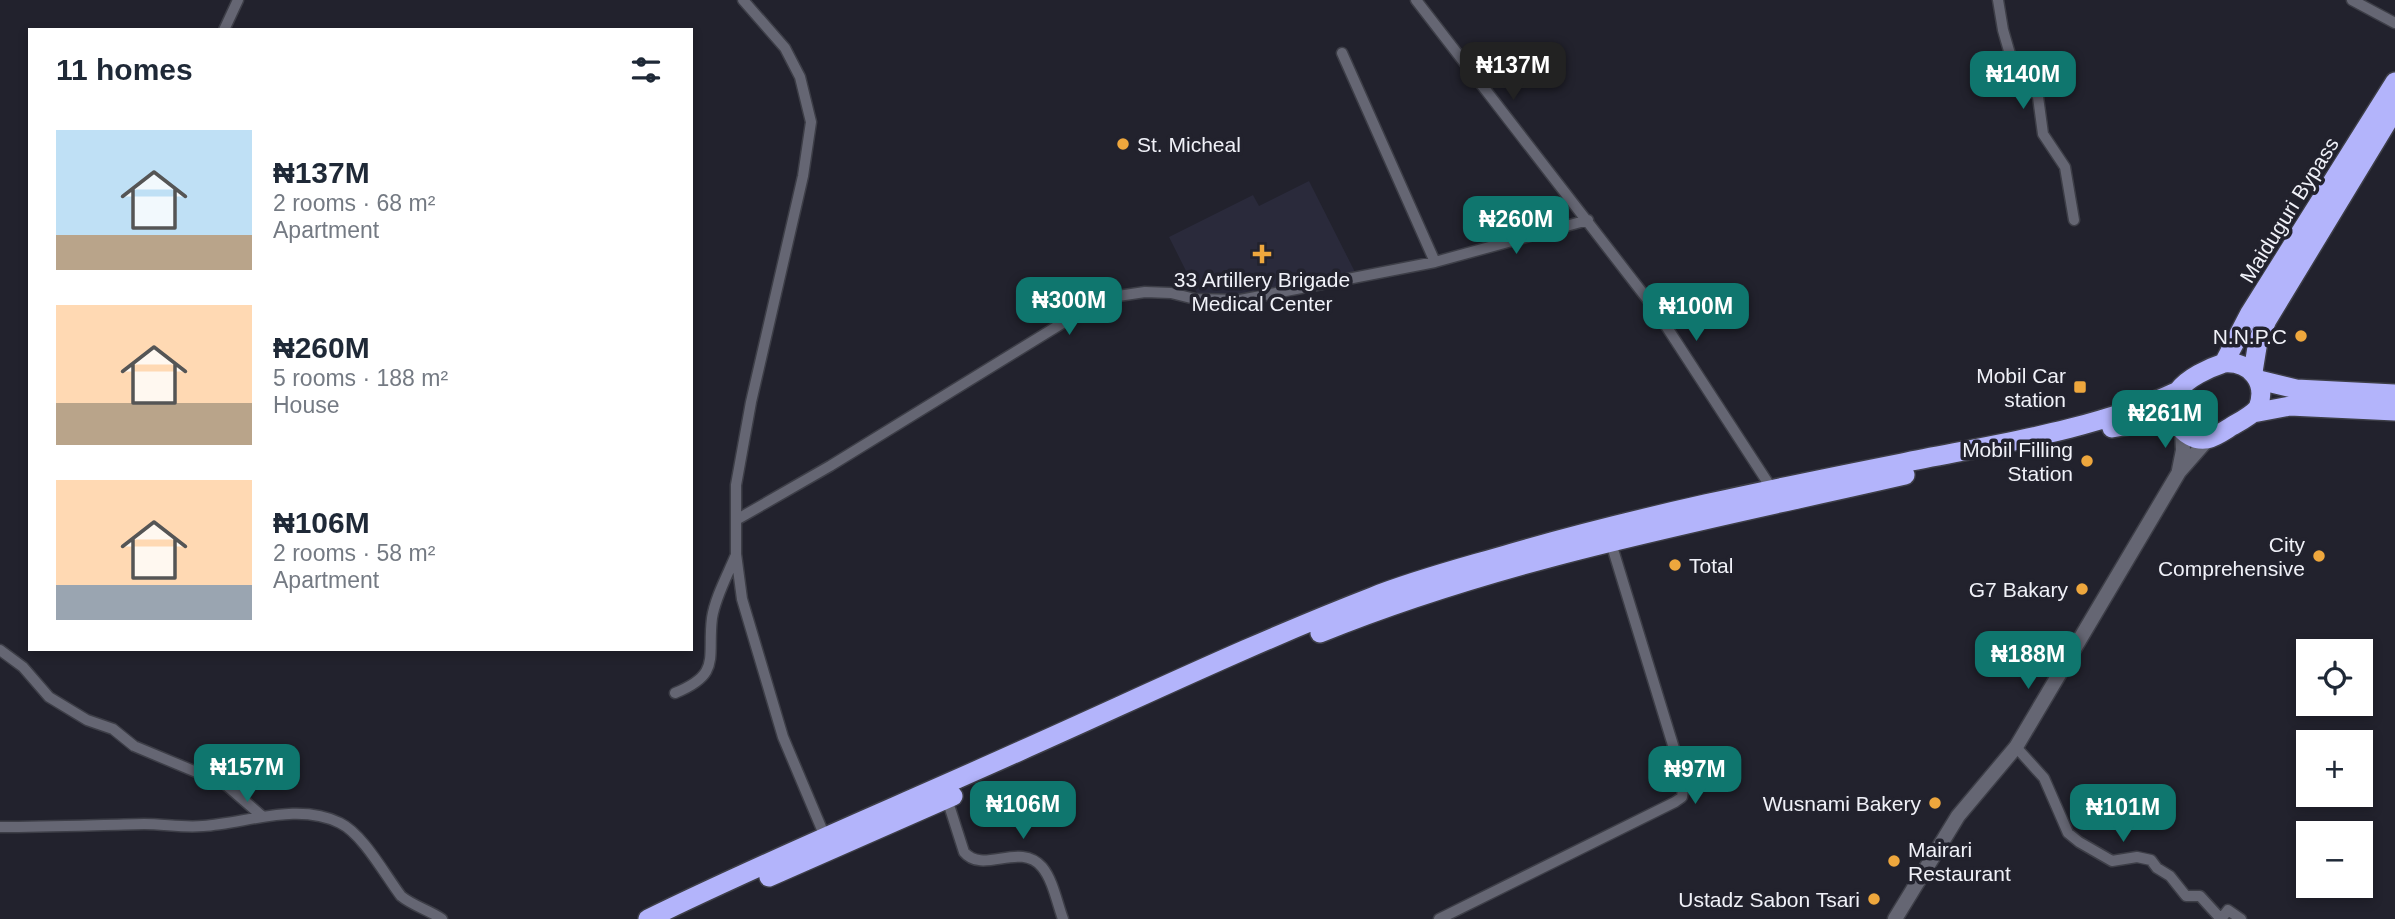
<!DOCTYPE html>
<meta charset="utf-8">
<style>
:root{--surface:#fff;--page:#f6f6f7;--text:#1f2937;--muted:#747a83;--accent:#0f766e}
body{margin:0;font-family:Arial,sans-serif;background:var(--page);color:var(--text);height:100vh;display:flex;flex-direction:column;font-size:26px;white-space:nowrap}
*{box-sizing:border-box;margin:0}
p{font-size:23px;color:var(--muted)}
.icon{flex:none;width:38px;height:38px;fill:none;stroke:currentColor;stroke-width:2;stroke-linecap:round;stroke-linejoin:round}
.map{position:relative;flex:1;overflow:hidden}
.side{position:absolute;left:28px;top:28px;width:665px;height:623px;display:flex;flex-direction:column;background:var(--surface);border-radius:0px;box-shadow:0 4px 10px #0003}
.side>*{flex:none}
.fabs{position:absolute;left:2296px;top:639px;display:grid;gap:14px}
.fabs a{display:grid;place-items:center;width:77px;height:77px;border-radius:0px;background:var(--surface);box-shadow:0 4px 10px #0003;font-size:35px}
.price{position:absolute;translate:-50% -60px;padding:0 16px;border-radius:14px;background:var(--accent);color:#fff;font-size:23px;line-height:46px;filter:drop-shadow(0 2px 4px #0008)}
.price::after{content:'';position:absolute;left:50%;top:42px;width:21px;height:16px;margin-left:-10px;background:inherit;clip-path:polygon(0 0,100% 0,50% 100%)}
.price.active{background:#222;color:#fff}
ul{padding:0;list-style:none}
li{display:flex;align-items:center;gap:21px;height:175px;padding:0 28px}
li span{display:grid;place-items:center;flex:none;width:196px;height:140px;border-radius:0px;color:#555}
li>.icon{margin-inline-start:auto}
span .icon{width:84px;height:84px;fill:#fffc;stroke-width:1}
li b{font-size:30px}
h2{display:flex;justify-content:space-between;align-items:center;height:84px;padding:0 28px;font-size:30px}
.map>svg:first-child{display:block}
.built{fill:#2a2a3b}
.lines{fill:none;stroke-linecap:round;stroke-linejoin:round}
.street-casing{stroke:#3d3e47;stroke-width:13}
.secondary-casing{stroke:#3d3e47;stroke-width:17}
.highway-casing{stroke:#3d3e47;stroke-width:22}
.street{stroke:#656673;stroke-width:10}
.secondary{stroke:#656673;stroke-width:14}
.highway{stroke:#b3b4fb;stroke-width:19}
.poi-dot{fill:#eea73d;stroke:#22222d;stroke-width:2.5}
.labels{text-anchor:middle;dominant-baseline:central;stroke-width:7;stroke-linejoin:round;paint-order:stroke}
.poi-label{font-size:21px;fill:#f0f1f8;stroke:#22222d;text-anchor:end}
.street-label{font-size:21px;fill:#f0f1f8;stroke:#22222d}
</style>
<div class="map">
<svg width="2395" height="919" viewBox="0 0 2395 919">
<rect width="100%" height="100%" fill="#22222d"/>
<!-- built -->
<path class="built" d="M 1309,181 L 1355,272 L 1236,297 L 1197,293 L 1169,237 L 1253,195 L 1259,206 Z"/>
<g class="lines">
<!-- street casing -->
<g class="street-casing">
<path id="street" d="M 743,0 L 785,48 L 800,77 L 811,122 L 803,176 L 751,402 L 736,485 L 736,554 L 742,599 L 783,737 L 826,839
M 1416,0 L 1655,309 L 1772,489
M 1998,0 L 2003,30 L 2014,68 L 2018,75 L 2035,91 L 2038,97 L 2043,134 L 2065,167 L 2074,220
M 2352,0 L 2395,23
M 224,30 L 238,0
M 1342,53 L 1435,262
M 736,520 L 830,466 L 1087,308 L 1118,296 L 1145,292 L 1171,293 L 1195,299 L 1240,300 L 1435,262 L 1588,220
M 0,650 L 23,667 L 49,697 L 87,720 L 113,729 L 134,746 L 225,784 L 263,817
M 675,693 C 722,674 707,658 712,618 C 715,598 727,576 735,557
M 2016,747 L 2044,778 L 2068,833 L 2079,842 L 2112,861 L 2137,857 L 2151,860 L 2157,868 L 2170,876 L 2186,896 L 2200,896 L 2221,919 L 2228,910 L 2241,919
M 947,799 L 964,852 C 983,875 1020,841 1042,867 C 1053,880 1057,903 1063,919
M 0,827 C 48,827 96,825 144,824 C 164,824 184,828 203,826 C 247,823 298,802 340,823 C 363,834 385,875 401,896 C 413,906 429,910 442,919
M 1439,919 L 1675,802 L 1682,797 L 1684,781 L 1611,543"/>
</g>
<!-- secondary casing -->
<g class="secondary-casing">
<path id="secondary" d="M 2179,470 L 2183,450 L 2182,430
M 1895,919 L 1958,816 L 2016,747 L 2179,472 L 2208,439"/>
</g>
<!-- highway casing -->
<g class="highway-casing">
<path id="highway" d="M 2224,363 L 2250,313 L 2395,82
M 2224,363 C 2250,361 2268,382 2258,408 C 2251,416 2241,421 2232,426 C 2224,431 2216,437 2207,439 C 2183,443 2163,411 2178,391 C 2187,378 2209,368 2224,363 Z
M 2253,372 L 2258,341 L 2267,320 L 2395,109
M 2259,380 L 2296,389 L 2395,394
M 2253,413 L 2290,406 L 2395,411
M 2112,428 L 2175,417
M 1320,633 C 1507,557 1709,520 1905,475
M 769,877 L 953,796
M 648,919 C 770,859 896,807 1020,751 C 1137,699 1253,643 1372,597 C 1417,579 1465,567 1512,553 C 1640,516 1771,489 1902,463 C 1995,444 2092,431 2178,391"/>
</g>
<!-- street -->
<use href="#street" class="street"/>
<!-- secondary -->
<use href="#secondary" class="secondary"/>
<!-- highway -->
<use href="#highway" class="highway"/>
</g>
<!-- markers -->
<g class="poi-dot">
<circle cx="1123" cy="144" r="7"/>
<path d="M1258.5 243.5h7v7h7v7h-7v7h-7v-7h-7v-7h7z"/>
<circle cx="2301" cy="336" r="7"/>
<rect x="2073" y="380" width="14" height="14" rx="3.5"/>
<circle cx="2087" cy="461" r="7"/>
<circle cx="2319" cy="556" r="7"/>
<circle cx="1675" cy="565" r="7"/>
<circle cx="2082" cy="589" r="7"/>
<circle cx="1935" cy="803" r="7"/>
<circle cx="1894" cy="861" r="7"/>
<circle cx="1874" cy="899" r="7"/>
</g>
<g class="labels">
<!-- poi labels -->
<g class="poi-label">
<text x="1137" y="144" text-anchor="start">St. Micheal</text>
<text x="1262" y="279" text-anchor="middle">33 Artillery Brigade<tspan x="1262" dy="24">Medical Center</tspan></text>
<text x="2287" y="336">N.N.P.C</text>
<text x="2066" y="375">Mobil Car<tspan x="2066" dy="24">station</tspan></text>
<text x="2073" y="449">Mobil Filling<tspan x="2073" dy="24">Station</tspan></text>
<text x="2305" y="544">City<tspan x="2305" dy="24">Comprehensive</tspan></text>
<text x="1689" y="565" text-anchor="start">Total</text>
<text x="2068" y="589">G7 Bakary</text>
<text x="1921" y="803">Wusnami Bakery</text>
<text x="1908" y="849" text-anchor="start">Mairari<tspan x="1908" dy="24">Restaurant</tspan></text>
<text x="1860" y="899">Ustadz Sabon Tsari</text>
</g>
<!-- street labels -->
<g class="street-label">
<text transform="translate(2289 210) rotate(-58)">Maiduguri Bypass</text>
</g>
</g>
</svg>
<div class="fabs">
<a><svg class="icon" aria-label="locate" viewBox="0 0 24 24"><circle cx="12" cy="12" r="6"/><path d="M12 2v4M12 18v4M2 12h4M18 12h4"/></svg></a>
<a>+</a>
<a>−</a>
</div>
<b class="price active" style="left:1513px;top:102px">₦137M</b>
<b class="price" style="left:2023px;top:111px">₦140M</b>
<b class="price" style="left:1516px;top:256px">₦260M</b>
<b class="price" style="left:1069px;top:337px">₦300M</b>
<b class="price" style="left:1696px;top:343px">₦100M</b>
<b class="price" style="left:2165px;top:450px">₦261M</b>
<b class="price" style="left:2028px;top:691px">₦188M</b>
<b class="price" style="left:247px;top:804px">₦157M</b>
<b class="price" style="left:1695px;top:806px">₦97M</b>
<b class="price" style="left:1023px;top:841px">₦106M</b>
<b class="price" style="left:2123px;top:844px">₦101M</b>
<section class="side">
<h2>11 homes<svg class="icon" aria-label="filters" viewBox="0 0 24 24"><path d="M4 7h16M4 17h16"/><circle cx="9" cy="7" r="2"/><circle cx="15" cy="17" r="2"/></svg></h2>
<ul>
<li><span style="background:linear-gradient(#bfe0f5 75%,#b9a48a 0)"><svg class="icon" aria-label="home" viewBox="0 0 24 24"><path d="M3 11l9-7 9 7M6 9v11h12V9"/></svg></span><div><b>₦137M</b><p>2 rooms · 68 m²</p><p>Apartment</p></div></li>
<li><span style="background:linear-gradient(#ffd9b3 70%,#b9a48a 0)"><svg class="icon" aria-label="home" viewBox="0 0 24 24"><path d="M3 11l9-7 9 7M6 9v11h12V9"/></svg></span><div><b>₦260M</b><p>5 rooms · 188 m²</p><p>House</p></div></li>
<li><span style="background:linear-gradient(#ffd9b3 75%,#9aa5b1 0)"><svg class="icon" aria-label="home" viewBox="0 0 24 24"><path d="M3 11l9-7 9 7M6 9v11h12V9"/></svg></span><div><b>₦106M</b><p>2 rooms · 58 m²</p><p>Apartment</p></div></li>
</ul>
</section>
</div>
